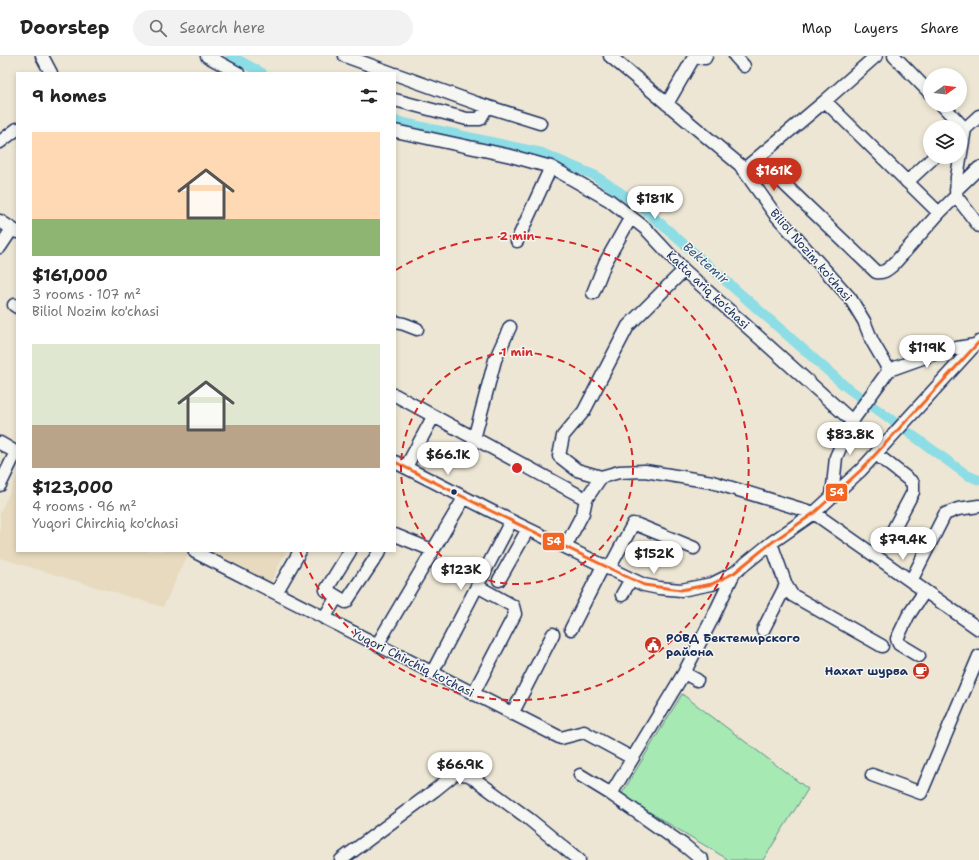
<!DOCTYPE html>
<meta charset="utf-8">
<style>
:root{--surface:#fff;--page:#f2f2f2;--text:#222;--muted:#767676;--line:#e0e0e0;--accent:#c8321e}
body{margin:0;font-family:"Shantell Sans",sans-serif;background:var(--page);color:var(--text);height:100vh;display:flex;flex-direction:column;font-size:15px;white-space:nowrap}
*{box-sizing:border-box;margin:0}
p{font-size:13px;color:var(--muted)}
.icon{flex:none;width:22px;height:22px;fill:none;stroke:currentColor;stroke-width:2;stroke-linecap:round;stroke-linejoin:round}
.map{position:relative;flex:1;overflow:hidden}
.details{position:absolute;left:16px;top:16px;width:380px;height:480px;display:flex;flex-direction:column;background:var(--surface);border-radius:0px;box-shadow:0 2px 6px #0003}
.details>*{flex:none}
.needle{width:26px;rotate:76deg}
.tools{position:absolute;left:923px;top:12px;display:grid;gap:8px}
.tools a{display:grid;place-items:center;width:44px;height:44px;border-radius:50%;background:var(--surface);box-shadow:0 2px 6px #0003;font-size:20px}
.price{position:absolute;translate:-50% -34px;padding:0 9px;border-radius:14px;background:#fff;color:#222;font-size:13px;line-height:26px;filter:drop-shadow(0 1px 2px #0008)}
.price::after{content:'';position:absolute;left:50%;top:24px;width:12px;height:9px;margin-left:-6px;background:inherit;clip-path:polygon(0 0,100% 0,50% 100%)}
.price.active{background:var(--accent);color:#fff}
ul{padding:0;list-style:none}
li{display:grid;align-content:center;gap:8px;height:212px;padding:0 16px}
li span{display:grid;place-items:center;height:124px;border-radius:0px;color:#555}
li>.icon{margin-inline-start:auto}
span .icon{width:72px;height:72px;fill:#fffc;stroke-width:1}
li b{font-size:17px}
h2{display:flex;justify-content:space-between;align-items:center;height:48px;padding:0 16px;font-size:17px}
header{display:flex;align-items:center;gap:24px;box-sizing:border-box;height:56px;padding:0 20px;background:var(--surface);border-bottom:1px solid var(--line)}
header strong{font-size:19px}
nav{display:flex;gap:22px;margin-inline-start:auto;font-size:14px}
.search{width:280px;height:36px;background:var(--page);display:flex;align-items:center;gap:10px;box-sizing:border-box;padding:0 14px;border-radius:22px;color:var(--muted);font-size:15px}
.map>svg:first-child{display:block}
.built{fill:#e7dabf}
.green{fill:#a6e9b3;stroke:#608c88}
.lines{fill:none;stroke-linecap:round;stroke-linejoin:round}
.canal{stroke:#8cdde5;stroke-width:10}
.minor-casing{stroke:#1b2f5e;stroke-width:15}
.minor{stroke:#f6f6f2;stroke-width:12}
.bus-1-casing{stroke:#f6f6f2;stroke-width:6}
.bus-1{stroke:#f26522;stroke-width:3}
.ring{fill:none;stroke:#d62828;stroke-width:2;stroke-dasharray:7 5}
.bus-dot{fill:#1b2f5e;stroke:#f6f6f2;stroke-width:1.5}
.labels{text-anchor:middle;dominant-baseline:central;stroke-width:3;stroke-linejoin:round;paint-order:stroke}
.street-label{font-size:12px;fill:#1b2f5e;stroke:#f6f6f2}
.poi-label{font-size:12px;font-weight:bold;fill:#1b2f5e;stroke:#f6f6f2;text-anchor:start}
.water-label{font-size:13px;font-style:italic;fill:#375a80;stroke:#f6f6f2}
.centre{fill:#d62828;stroke:#f6f6f2;stroke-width:2}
.ring-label{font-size:12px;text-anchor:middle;font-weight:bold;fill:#d62828;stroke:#f6f6f2;stroke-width:3;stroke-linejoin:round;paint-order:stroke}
.line-badge{stroke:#f6f6f2;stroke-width:1.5}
.badge-label{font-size:11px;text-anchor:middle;font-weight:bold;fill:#fff}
</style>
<header>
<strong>Doorstep</strong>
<div class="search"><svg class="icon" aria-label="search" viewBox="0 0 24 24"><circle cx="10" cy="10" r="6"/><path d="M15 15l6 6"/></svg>Search here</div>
<nav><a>Map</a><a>Layers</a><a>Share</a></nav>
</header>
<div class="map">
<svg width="979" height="804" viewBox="0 0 979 804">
<rect width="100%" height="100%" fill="#ede6d4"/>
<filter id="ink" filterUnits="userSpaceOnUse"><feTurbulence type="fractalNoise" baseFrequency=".025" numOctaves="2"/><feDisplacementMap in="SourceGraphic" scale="8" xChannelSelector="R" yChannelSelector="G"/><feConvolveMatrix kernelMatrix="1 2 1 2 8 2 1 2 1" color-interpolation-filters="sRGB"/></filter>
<g filter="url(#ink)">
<!-- built -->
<path class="built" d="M 17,420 L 17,495 L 190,495 L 163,551 L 0,502 L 0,457 Z
M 196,495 L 286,495 L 270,527 Z"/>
<!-- green -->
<path class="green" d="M 682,638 L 808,733 L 763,804 L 729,804 L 621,739 Z"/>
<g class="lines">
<!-- canal -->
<path class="canal" d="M 231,0 L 262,17
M 395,65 L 542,97 L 594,119 L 643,152 L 845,330 L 967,419 L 979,424"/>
<!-- minor casing -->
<g class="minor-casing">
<path id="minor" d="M 42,0 L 51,17
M 207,0 L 238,17
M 345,0 L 392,17
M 610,0 L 740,109 L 774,157 L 850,242 L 864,265 L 872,285 L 889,314
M 735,0 L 744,10
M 894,0 L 930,37
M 395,18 L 476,47 L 540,67
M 395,44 L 467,63 L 480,63 L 487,51
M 825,45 L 939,157 L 956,140 L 957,121 L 965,73 L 979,60
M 667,48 L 694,1 L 705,2 L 706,0
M 942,49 L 965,73 L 960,77
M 395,75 L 511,100 L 551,111 L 609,144 L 646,173 L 684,214 L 852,365
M 0,86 L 17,73
M 757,102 L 876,216 C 884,217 887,214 893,209 L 939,157
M 743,114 L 825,45 L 876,0
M 907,126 L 934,101
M 956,134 L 979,112
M 956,140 L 979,170
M 0,165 L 17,176
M 517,185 L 551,111
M 0,191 L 12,173
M 684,214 L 628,270 L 584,355 L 563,380 L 559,400 L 577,414 L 601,421 L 619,416 L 645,415 L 712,426 L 814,457 L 979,573
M 593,237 L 605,207 L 631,161
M 14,249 L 17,251
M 395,266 L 404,268 L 417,273
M 395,339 L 586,443
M 474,383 L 495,304 L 510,271
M 0,387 L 12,394 L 15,398 L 0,429
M 876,398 L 913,427 L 913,436 L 894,472
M 395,406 L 489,454 L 631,523 L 644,529 L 659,532 L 681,534 L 712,528 L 734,517 L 771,487 L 814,457 L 861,414 L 975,289 L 979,286
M 406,411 L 433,361
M 832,440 L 836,401 L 852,365 L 889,314 L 945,294 L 975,289
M 395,479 L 432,494
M 771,487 L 786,529 L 792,539 L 882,590
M 565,491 L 583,457 L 586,443 L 601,421
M 350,495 L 326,534 L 346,546 L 380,495
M 195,496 L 561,682 L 584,676 L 632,702
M 609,513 L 633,468 L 638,469 L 694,492
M 499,524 L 528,473
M 911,525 L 945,458 L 958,453 L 979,450
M 276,537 L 300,495
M 622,539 L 631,523
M 324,562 L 337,541
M 571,573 L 603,510
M 763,574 L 786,529
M 377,589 L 464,442
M 919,600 L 899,588 L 897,583 L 908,560 L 925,535
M 432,617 L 511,465
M 684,617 L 697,624
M 473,638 L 515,558 L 513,550 L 477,530
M 512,658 L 553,578
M 580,719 L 611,738 L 684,617 L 711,565 L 734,517
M 872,719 L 921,737 L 979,600
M 611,738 L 685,790 L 702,804
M 341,804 L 435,734 L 456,717 L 469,719 L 529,763 L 579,804"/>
</g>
<!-- minor -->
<use href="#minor" class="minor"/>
<!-- bus-1 casing -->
<g class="bus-1-casing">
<path id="bus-1" d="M 395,406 L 489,454 L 644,529 L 681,534 L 712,528 L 734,517 L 771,487 L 814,457 L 861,414 L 979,286"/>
</g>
<!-- bus-1 -->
<use href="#bus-1" class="bus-1"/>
</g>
</g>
<!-- distance rings -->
<g class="ring">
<circle cx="517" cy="412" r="116"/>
<path d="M396 214A232 232 0 1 1 300 495"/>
</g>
<!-- icons -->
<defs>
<g id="civic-disc" transform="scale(0.9)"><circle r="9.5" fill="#c8321e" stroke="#f6f6f2"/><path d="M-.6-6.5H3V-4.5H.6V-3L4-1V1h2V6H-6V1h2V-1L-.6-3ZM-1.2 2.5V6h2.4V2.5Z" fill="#fff"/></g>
<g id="cafe-disc" transform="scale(0.9)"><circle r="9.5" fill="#c8321e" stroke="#f6f6f2"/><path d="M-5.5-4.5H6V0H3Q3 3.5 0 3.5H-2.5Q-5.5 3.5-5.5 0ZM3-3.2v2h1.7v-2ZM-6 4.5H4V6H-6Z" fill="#fff"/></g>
</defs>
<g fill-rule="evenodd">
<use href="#civic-disc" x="653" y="589"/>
<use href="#cafe-disc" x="921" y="615"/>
</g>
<!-- markers -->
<circle class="bus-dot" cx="454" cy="436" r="3.5"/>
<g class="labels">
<!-- street labels -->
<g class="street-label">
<text transform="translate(811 199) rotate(49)">Biliol Nozim ko'chasi</text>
<text transform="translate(708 234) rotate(43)">Katta ariq ko'chasi</text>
<text transform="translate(413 607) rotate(27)">Yuqori Chirchiq ko'chasi</text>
</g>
<!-- poi labels -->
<g class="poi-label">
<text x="666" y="582">РОВД Бектемирского<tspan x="666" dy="14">района</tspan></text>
<text x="908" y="615" text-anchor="end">Нахат шурва</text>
</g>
<!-- water labels -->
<g class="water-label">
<text transform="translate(706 207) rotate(41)">Bektemir</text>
</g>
</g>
<circle cx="517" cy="412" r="6" class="centre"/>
<g class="ring-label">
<text x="517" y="184">2 min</text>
<text x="517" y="300">1 min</text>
</g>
<g class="line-badge">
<rect x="825" y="427" width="23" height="19" rx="4" fill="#f26522"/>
<rect x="542" y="476" width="23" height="19" rx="4" fill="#f26522"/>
</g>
<g class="badge-label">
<text x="837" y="440">54</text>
<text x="554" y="489">54</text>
</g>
</svg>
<div class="tools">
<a><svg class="needle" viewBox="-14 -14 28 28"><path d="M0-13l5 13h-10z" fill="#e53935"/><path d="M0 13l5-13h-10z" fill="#767676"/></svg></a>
<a><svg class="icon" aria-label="layers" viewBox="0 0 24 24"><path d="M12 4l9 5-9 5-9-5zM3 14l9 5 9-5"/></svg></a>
</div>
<b class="price active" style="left:774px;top:136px">$161K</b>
<b class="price" style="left:655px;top:164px">$181K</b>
<b class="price" style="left:927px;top:313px">$119K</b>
<b class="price" style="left:850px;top:400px">$83.8K</b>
<b class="price" style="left:448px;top:420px">$66.1K</b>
<b class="price" style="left:903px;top:505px">$79.4K</b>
<b class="price" style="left:654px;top:519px">$152K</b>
<b class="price" style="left:461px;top:535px">$123K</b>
<b class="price" style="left:460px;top:730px">$66.9K</b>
<section class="details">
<h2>9 homes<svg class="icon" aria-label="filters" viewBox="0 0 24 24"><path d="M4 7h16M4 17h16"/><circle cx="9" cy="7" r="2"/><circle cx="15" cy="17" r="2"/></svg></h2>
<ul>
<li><span style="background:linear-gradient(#ffd9b3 70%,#8fb573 0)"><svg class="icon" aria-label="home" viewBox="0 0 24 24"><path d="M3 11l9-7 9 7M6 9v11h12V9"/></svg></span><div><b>$161,000</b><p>3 rooms · 107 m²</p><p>Biliol Nozim ko'chasi</p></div></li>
<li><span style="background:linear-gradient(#dfe7d0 65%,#b9a48a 0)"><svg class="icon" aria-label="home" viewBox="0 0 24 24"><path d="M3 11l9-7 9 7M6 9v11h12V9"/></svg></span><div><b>$123,000</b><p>4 rooms · 96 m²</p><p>Yuqori Chirchiq ko'chasi</p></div></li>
</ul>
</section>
</div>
